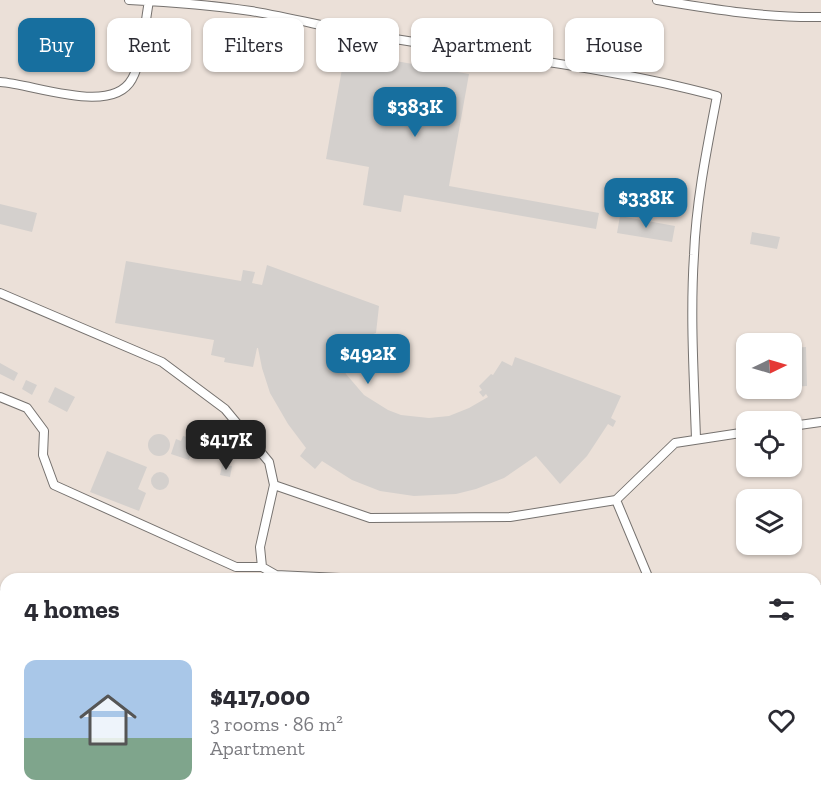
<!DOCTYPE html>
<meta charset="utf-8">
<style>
:root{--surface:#fff;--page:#f7f7f7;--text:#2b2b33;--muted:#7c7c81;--accent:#176f9f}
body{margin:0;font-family:"Zilla Slab",serif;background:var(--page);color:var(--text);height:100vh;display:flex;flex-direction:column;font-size:22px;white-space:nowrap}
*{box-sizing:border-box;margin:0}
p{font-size:20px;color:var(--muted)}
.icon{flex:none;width:33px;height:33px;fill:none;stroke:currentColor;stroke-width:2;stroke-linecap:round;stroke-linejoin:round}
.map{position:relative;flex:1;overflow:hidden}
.side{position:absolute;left:0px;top:573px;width:822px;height:236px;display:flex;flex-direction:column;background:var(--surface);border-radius:18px 18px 0 0;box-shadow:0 2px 4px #0004}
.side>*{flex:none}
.guide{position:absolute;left:18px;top:18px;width:786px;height:54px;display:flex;gap:12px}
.needle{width:39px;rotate:85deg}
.tools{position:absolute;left:736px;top:333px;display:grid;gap:12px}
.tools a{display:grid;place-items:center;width:66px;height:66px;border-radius:12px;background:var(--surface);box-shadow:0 2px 4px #0004;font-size:30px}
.price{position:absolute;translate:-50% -51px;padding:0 14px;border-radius:12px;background:var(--accent);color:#fff;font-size:20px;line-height:39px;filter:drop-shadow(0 2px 3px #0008)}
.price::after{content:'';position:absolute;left:50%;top:36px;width:18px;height:14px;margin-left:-9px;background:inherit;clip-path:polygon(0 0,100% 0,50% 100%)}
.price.selected{background:#222;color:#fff}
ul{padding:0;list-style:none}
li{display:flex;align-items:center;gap:18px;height:150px;padding:0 24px}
li span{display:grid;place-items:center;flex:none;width:168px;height:120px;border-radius:12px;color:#555}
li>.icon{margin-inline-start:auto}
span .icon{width:72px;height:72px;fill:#fffc;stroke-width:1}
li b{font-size:26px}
h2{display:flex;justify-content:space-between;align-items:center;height:72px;padding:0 24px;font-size:26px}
.pill{padding:0 21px;border-radius:12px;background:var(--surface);box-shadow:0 2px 4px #0004;font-size:21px;line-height:54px}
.pill.selected{background:var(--accent);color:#fff}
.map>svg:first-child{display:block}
.built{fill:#ebe0d8;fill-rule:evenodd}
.building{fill:#d4d0cd}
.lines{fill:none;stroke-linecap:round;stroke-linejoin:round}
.service-casing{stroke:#76726f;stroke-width:10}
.service{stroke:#fff;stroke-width:8}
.rail-casing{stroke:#918f8d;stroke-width:7}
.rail{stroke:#fff;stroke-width:4.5;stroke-dasharray:14;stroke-linecap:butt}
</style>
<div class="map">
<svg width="821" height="808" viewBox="0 0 821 808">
<rect width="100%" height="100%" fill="#f1edea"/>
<!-- built -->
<path class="built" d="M 0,0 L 821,0 L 821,676 L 816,676 L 816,579 L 6,579 L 6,618 L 0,616 ZM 747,344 L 792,344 L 792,388 L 747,388 ZM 747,422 L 792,422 L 792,466 L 747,466 ZM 747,500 L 792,500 L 792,544 L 747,544 Z"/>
<!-- building -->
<path class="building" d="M 345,52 L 469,74 L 449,186 L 599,213 L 596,229 L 404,195 L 401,212 L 363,205 L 369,167 L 326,159 Z
M 0,204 L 37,213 L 32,232 L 0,224 Z
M 620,216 L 675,226 L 672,242 L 617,233 Z
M 752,232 L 780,237 L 777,249 L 750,244 Z
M 126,261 L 241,281 L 243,270 L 255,272 L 252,283 L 262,285 L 267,265 L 379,306 L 376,333 L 368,336 L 373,351 L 340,362 L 346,374 L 364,395 L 388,410 L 401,415 L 429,418 L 449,416 L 469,408 L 488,397 L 486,394 L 483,397 L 479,392 L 482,390 L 479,386 L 491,374 L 493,375 L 502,361 L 512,366 L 515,357 L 621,396 L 611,418 L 616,421 L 613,427 L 608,424 L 587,456 L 560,484 L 536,456 L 504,478 L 476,489 L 456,494 L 414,496 L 380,491 L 352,480 L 322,461 L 315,469 L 300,456 L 306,448 L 288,424 L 270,393 L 262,368 L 258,348 L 257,348 L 253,367 L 224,362 L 225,358 L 211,355 L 214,340 L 115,323 Z
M 806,347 L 807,386 L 792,387 L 792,348 Z
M 0,363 L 18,373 L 14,381 L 0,374 Z
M 26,380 L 37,385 L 32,395 L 22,389 Z
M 55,387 L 75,397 L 67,412 L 48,402 Z
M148 445a11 11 0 1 1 22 0a11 11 0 1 1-22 0Z
M 183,436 L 195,439 L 189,460 L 171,454 L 176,439 L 181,441 Z
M 107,451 L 147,467 L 138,489 L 146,493 L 139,511 L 90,492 Z
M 222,465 L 232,466 L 230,477 L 220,475 Z
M151 481a9 9 0 1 1 18 0a9 9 0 1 1-18 0Z
M 165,802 L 202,802 L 202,808 L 165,808 Z
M 255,802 L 284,802 L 284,808 L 255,808 Z
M 421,802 L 470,802 L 470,808 L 421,807 Z
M 644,802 L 708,802 L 708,808 L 644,808 Z
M 722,802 L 814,802 L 813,808 L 721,807 Z"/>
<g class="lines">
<!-- service casing -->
<g class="service-casing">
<path id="service" d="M 129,0 C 170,2 211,5 251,11 C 293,18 334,29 376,36 C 490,55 606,66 717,96 C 707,148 696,202 694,255 C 690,316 694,378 696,439
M 657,0 C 712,9 765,18 821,17
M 0,82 C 34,84 112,116 132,79 C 142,62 145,22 149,1
M 0,293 L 162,362 L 225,409 L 269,462 L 274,485 L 260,547 L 262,567 L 276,575 L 362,579
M 0,397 L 27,408 L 44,431 L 43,455 L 54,485 L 236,567 L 262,567
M 792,426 L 821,422
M 274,485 L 370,518 L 510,517 L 616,500 L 675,443 L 747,432
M 616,500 L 649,579
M 606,579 L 636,579
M 816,589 L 821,589
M 1,711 L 6,714
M 816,727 L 816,724 L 821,722
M 816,740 L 817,808
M 137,802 L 137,808
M 77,808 L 77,802"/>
</g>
<!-- service -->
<use href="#service" class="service"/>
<!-- rail casing -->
<g class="rail-casing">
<path id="rail" d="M 0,593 L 6,595
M 816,654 L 821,654
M 0,800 L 8,808"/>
</g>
<!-- rail -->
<use href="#rail" class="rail"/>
</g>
</svg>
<div class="tools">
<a><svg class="needle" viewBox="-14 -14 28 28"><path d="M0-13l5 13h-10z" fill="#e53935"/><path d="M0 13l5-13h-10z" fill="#7c7c81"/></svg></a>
<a><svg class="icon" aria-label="locate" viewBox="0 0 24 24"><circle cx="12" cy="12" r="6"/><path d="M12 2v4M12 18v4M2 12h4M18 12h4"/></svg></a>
<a><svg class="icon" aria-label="layers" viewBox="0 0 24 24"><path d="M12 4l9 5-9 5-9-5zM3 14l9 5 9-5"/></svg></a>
</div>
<b class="price" style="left:415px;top:138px">$383K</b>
<b class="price" style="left:646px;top:229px">$338K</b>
<b class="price" style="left:368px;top:385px">$492K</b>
<b class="price selected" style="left:226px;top:471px">$417K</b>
<div class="guide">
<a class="pill selected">Buy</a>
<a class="pill">Rent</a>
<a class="pill">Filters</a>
<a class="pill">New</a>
<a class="pill">Apartment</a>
<a class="pill">House</a>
</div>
<section class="side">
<h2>4 homes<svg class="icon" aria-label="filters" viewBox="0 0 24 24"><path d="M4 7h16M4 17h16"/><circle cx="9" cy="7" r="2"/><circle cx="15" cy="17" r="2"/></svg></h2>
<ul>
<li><span style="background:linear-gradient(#a9c7e8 65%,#7fa58c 0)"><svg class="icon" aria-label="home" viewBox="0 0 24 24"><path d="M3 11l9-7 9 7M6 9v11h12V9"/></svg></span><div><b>$417,000</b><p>3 rooms · 86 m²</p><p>Apartment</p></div><svg class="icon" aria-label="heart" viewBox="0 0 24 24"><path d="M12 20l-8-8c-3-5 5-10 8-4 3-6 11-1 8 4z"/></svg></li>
</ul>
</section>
</div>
